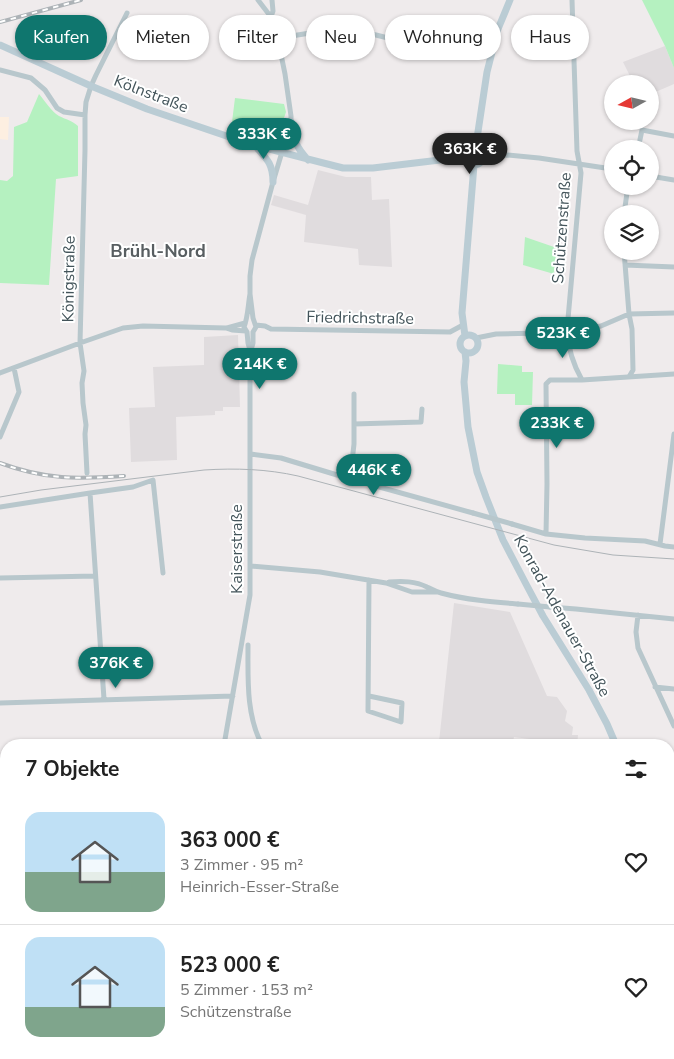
<!DOCTYPE html>
<html lang="de">
<meta charset="utf-8">
<style>
:root{--surface:#fff;--page:#f6f6f6;--text:#222;--muted:#767676;--line:#e0e0e0;--accent:#0f766e}
body{margin:0;font-family:"Nunito Sans",sans-serif;background:var(--page);color:var(--text);height:100vh;display:flex;flex-direction:column;font-size:19px;white-space:nowrap}
*{box-sizing:border-box;margin:0}
p{font-size:16px;color:var(--muted)}
.icon{flex:none;width:28px;height:28px;fill:none;stroke:currentColor;stroke-width:2;stroke-linecap:round;stroke-linejoin:round}
.map{position:relative;flex:1;overflow:hidden}
.side{position:absolute;left:0px;top:739px;width:675px;height:321px;display:flex;flex-direction:column;background:var(--surface);border-radius:20px 20px 0 0;box-shadow:0 1px 4px #0004}
.side>*{flex:none}
.hud{position:absolute;left:15px;top:15px;width:645px;height:45px;display:flex;gap:10px}
.needle{width:32px;rotate:262deg}
.controls{position:absolute;left:604px;top:75px;display:grid;gap:10px}
.controls a{display:grid;place-items:center;width:55px;height:55px;border-radius:50%;background:var(--surface);box-shadow:0 1px 4px #0004;font-size:25px}
.price{position:absolute;translate:-50% -42px;padding:0 11px;border-radius:18px;background:var(--accent);color:#fff;font-size:16px;line-height:32px;filter:drop-shadow(0 1px 2px #0008)}
.price::after{content:'';position:absolute;left:50%;top:30px;width:15px;height:11px;margin-left:-8px;background:inherit;clip-path:polygon(0 0,100% 0,50% 100%)}
.price.selected{background:#222;color:#fff}
ul{padding:0;list-style:none}
li{display:flex;align-items:center;gap:15px;height:125px;padding:0 25px}
li+li{border-top:1px solid var(--line)}
li span{display:grid;place-items:center;flex:none;width:140px;height:100px;border-radius:15px;color:#555}
li>.icon{margin-inline-start:auto}
span .icon{width:60px;height:60px;fill:#fffc;stroke-width:1}
li b{font-size:21px}
h2{display:flex;justify-content:space-between;align-items:center;height:60px;padding:0 25px;font-size:21px}
.chip{padding:0 18px;border-radius:22px;background:var(--surface);box-shadow:0 1px 4px #0004;font-size:18px;line-height:45px}
.chip.selected{background:var(--accent);color:#fff}
.map>svg:first-child{display:block}
.commercial{fill:#fdefe1}
.education{fill:#e0dcde}
.green{fill:#b5f1c0}
.lines{fill:none;stroke-linecap:round;stroke-linejoin:round}
.street{stroke:#b8c7cc;stroke-width:5}
.secondary{stroke:#baccd4;stroke-width:7}
.tram{stroke:#adb3b7;stroke-width:1}
.rail-casing{stroke:#adb3b7;stroke-width:4}
.rail{stroke:#fff;stroke-width:2;stroke-dasharray:5.5;stroke-linecap:butt}
.street-bridge{stroke:#b8c7cc;stroke-width:5}
.labels{text-anchor:middle;dominant-baseline:central;stroke-width:4;stroke-linejoin:round;paint-order:stroke}
.street-label{font-size:16px;fill:#43545a;stroke:#fff}
.neighbourhood-label{font-size:18px;font-weight:bold;fill:#585e61;stroke:#fff}
</style>
<div class="map">
<svg width="674" height="1059" viewBox="0 0 674 1059">
<rect width="100%" height="100%" fill="#efebec"/>
<!-- commercial -->
<path class="commercial" d="M 0,117 L 9,117 L 8,140 L 0,139 Z"/>
<!-- education -->
<path class="education" d="M 665,46 L 674,68 L 674,84 L 651,94 L 650,84 L 634,84 L 623,62 Z
M 318,170 L 346,177 L 371,177 L 372,200 L 389,199 L 392,267 L 359,265 L 358,249 L 304,242 L 306,215 L 271,205 L 274,195 L 308,205 Z
M 238,335 L 240,407 L 223,407 L 223,411 L 215,411 L 215,415 L 176,417 L 177,460 L 131,462 L 129,408 L 155,407 L 153,367 L 204,365 L 204,337 Z
M 454,603 L 510,612 L 547,696 L 557,697 L 567,711 L 565,721 L 573,727 L 572,735 L 578,735 L 577,745 L 514,737 L 512,745 L 464,745 L 439,742 Z"/>
<!-- green -->
<path class="green" d="M 642,0 L 674,0 L 674,68 L 665,46 Z
M 39,94 C 45,101 51,111 59,116 C 67,120 71,120 78,126 L 78,176 L 56,179 L 49,285 L 0,283 L 0,180 L 7,181 L 13,176 L 14,127 L 27,122 Z
M 235,98 L 284,104 L 286,112 L 284,118 L 281,125 L 270,134 L 260,137 L 231,130 Z
M 525,237 L 557,248 L 554,274 L 523,265 Z
M 498,364 L 522,366 L 522,372 L 533,372 L 532,405 L 515,405 L 515,394 L 497,394 Z
M 674,854 L 674,936 L 669,936 L 669,860 L 671,856 Z
M 669,1052 L 674,1052 L 674,1059 L 642,1059 L 642,1054 L 669,1054 Z"/>
<g class="lines">
<!-- street -->
<path class="street" d="M 572,0 L 577,151 L 581,173 L 567,330 C 568,347 574,366 582,380
M 271,17 L 273,11 L 272,0
M 279,38 L 341,28 L 376,35 L 416,45 L 432,46 L 494,44
M 0,70 L 31,78 L 45,90 L 57,108 L 64,112 L 85,115
M 638,149 L 642,130 L 674,136
M 484,156 L 507,155 L 539,158 L 612,169
M 650,176 L 674,180
M 624,214 L 628,186
M 624,251 L 629,314 L 632,329 L 633,370 L 629,377
M 625,265 L 674,267
M 256,325 L 265,326 L 271,329 L 450,332 L 463,325
M 227,328 L 245,323
M 476,338 L 496,334 L 539,333 L 585,329 L 601,326 L 629,314 L 674,313
M 251,350 L 253,343 L 253,332 L 256,327 L 253,318 L 250,294 L 250,276 L 252,260 L 273,182 L 291,122 L 291,116 L 285,74 L 276,30 L 271,17 L 258,0
M 0,373 L 80,343 L 123,328 L 143,326 L 226,328 L 232,330 L 246,331
M 354,424 L 421,422 L 422,409
M 0,437 L 19,392 L 14,368
M 251,454 L 281,458 L 347,478 L 473,513
M 87,473 L 85,434 L 86,425 L 83,403 L 82,383 L 84,371 L 80,343 L 85,150 L 85,115 L 86,102 L 91,86 L 96,75 L 127,13
M 347,478 L 352,462 L 354,444 L 354,394
M 90,493 L 104,699
M 0,507 L 90,493 L 133,487 L 153,480 L 163,573
M 512,524 L 546,534 L 585,538 L 645,541 L 665,546 L 674,547
M 546,534 L 547,484 L 546,384 L 550,380 L 582,380 L 674,374
M 660,544 L 674,434
M 251,566 L 320,572 L 386,583 L 412,592 L 436,592
M 0,578 L 95,576
M 369,580 L 368,711 L 401,722 L 402,703 L 369,696
M 389,582 C 403,581 415,581 427,587 C 432,589 436,592 441,593 C 467,600 493,602 518,604
M 550,607 L 576,609 L 674,619
M 638,615 L 636,632 L 638,648 L 674,726
M 248,645 C 248,679 246,715 262,745
M 655,687 L 674,689
M 0,703 L 233,696
M 224,745 L 250,595 L 250,350 L 248,343 L 247,332 L 244,327 C 248,317 248,305 250,294
M 0,887 L 6,888
M 6,893 L 5,906 L 6,906
M 3,921 L 5,906
M 0,949 L 6,950
M 421,1054 L 422,1059
M 514,1054 L 515,1059
M 9,1059 L 10,1054
M 83,1059 L 85,1054
M 168,1059 L 169,1054
M 401,1059 L 403,1054"/>
<!-- secondary -->
<path class="secondary" d="M 0,45 L 91,86 L 147,109 L 253,145 L 343,168 L 373,168 L 465,157
M 291,122 C 293,139 296,147 308,160
M 256,145 C 271,142 281,133 291,122
M 476,145 L 487,72 L 498,29 L 510,0
M464 155a10 10 0 1 1 20 0a10 10 0 1 1-20 0Z
M 256,147 C 267,159 273,164 273,182
M460 344a9 9 0 1 1 18 0a9 9 0 1 1-18 0Z
M 465,336 L 462,313 L 474,165
M 465,352 L 466,361 L 464,382 L 468,427 L 477,472 L 486,497 L 503,540 L 526,584 L 543,616 L 589,690 L 607,724 L 616,745
M 0,815 L 6,816
M 669,845 L 674,846
M 637,1054 L 637,1059"/>
<!-- tram -->
<path class="tram" d="M 0,497 L 41,490 L 204,470 C 236,468 267,469 298,476 L 554,545 L 613,555 L 674,559"/>
<!-- rail casing -->
<g class="rail-casing">
<path id="rail" d="M 0,22 L 81,0
M 0,463 C 46,480 77,479 124,476"/>
</g>
<!-- rail -->
<use href="#rail" class="rail"/>
<!-- street-bridge -->
<path class="street-bridge" d="M 473,513 L 512,524
M 518,604 L 550,607"/>
</g>
<g class="labels">
<!-- street labels -->
<g class="street-label">
<text transform="translate(151 94) rotate(21)">Kölnstraße</text>
<text transform="translate(562 228) rotate(-86)">Schützenstraße</text>
<text transform="translate(69 279) rotate(-89)">Königstraße</text>
<text transform="translate(360 318) rotate(1)">Friedrichstraße</text>
<text transform="translate(237 549) rotate(-90)">Kaiserstraße</text>
<text transform="translate(562 616) rotate(61)">Konrad-Adenauer-Straße</text>
</g>
<!-- neighbourhood labels -->
<g class="neighbourhood-label">
<text x="158" y="251">Brühl-Nord</text>
</g>
</g>
</svg>
<div class="controls">
<a><svg class="needle" viewBox="-14 -14 28 28"><path d="M0-13l5 13h-10z" fill="#e53935"/><path d="M0 13l5-13h-10z" fill="#767676"/></svg></a>
<a><svg class="icon" aria-label="locate" viewBox="0 0 24 24"><circle cx="12" cy="12" r="6"/><path d="M12 2v4M12 18v4M2 12h4M18 12h4"/></svg></a>
<a><svg class="icon" aria-label="layers" viewBox="0 0 24 24"><path d="M12 4l9 5-9 5-9-5zM3 14l9 5 9-5"/></svg></a>
</div>
<b class="price" style="left:264px;top:160px">333K €</b>
<b class="price selected" style="left:470px;top:175px">363K €</b>
<b class="price" style="left:563px;top:359px">523K €</b>
<b class="price" style="left:260px;top:390px">214K €</b>
<b class="price" style="left:557px;top:449px">233K €</b>
<b class="price" style="left:374px;top:496px">446K €</b>
<b class="price" style="left:116px;top:689px">376K €</b>
<div class="hud">
<a class="chip selected">Kaufen</a>
<a class="chip">Mieten</a>
<a class="chip">Filter</a>
<a class="chip">Neu</a>
<a class="chip">Wohnung</a>
<a class="chip">Haus</a>
</div>
<section class="side">
<h2>7 Objekte<svg class="icon" aria-label="filters" viewBox="0 0 24 24"><path d="M4 7h16M4 17h16"/><circle cx="9" cy="7" r="2"/><circle cx="15" cy="17" r="2"/></svg></h2>
<ul>
<li><span style="background:linear-gradient(#bfe0f5 60%,#7fa58c 0)"><svg class="icon" aria-label="home" viewBox="0 0 24 24"><path d="M3 11l9-7 9 7M6 9v11h12V9"/></svg></span><div><b>363 000 €</b><p>3 Zimmer · 95 m²</p><p>Heinrich-Esser-Straße</p></div><svg class="icon" aria-label="heart" viewBox="0 0 24 24"><path d="M12 20l-8-8c-3-5 5-10 8-4 3-6 11-1 8 4z"/></svg></li>
<li><span style="background:linear-gradient(#bfe0f5 70%,#7fa58c 0)"><svg class="icon" aria-label="home" viewBox="0 0 24 24"><path d="M3 11l9-7 9 7M6 9v11h12V9"/></svg></span><div><b>523 000 €</b><p>5 Zimmer · 153 m²</p><p>Schützenstraße</p></div><svg class="icon" aria-label="heart" viewBox="0 0 24 24"><path d="M12 20l-8-8c-3-5 5-10 8-4 3-6 11-1 8 4z"/></svg></li>
</ul>
</section>
</div>
